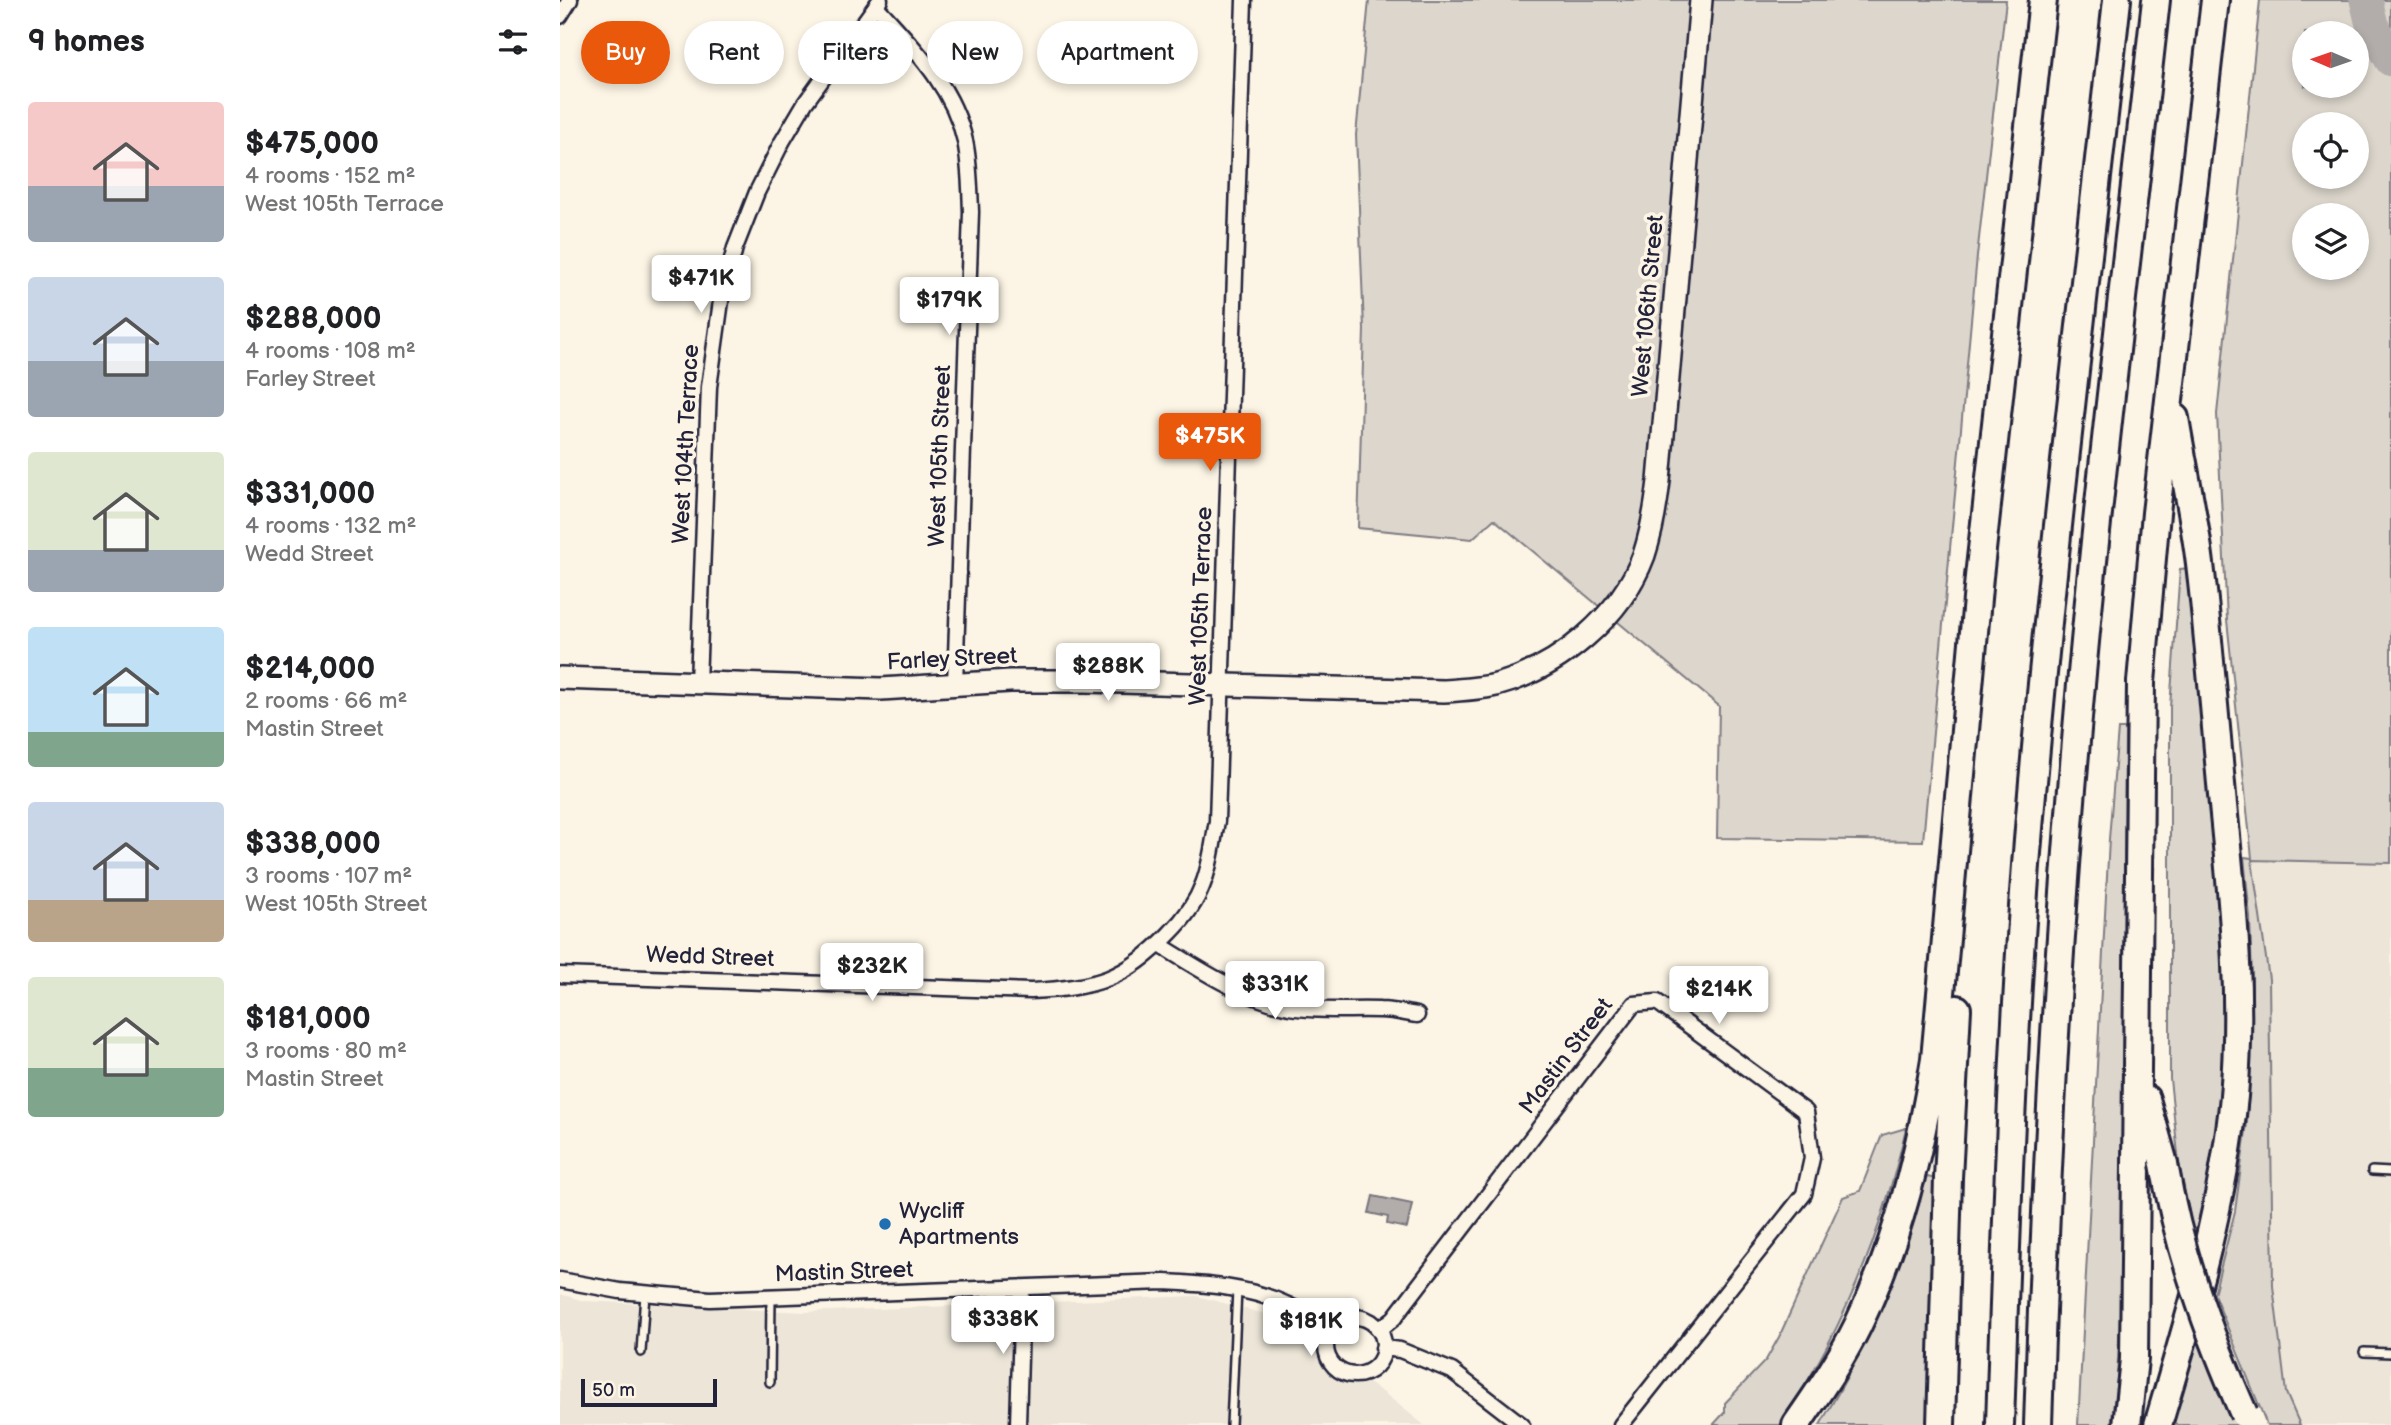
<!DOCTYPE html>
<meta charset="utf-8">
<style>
:root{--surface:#fff;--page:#f6f6f6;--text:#202124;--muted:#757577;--accent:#ea580c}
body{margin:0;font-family:"Balsamiq Sans",sans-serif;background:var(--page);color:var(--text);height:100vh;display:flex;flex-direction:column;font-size:26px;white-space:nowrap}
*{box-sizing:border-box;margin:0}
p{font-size:23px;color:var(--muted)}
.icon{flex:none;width:38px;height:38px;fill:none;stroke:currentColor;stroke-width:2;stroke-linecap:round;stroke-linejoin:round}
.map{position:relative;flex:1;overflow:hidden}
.details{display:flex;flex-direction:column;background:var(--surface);width:560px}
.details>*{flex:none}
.top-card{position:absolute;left:21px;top:21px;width:665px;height:63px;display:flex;gap:14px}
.needle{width:46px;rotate:272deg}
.buttons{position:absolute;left:1732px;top:21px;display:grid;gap:14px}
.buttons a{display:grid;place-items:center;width:77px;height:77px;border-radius:50%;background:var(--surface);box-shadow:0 4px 10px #0003;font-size:35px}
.scale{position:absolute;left:21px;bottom:18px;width:136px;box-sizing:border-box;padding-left:7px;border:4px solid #22223b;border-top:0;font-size:19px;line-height:24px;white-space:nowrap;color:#22223b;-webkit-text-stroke:5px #fcf5e5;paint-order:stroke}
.price{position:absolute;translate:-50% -60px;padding:0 16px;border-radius:7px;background:#fff;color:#222;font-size:23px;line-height:46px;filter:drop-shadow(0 2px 4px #0008)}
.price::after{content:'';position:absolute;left:50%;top:42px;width:21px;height:16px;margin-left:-10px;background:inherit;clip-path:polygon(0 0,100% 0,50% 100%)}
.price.on{background:var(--accent);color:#fff}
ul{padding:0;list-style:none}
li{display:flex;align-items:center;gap:21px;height:175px;padding:0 28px}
li span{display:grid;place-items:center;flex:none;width:196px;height:140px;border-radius:7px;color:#555}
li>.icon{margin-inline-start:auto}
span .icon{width:84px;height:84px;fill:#fffc;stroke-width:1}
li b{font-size:30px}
h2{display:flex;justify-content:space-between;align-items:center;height:84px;padding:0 28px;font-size:30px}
.tag{padding:0 24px;border-radius:32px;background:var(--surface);box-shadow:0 4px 10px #0003;font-size:24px;line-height:63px}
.tag.on{background:var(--accent);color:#fff}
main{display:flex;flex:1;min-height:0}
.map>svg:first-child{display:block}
.built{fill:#ece5d8;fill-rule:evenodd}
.green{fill:#dcd6cc;stroke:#7f7c84;stroke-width:2;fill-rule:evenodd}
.water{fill:#b2adab;stroke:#78757e;stroke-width:2}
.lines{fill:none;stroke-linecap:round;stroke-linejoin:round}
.river{stroke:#b2adab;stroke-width:33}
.lane-casing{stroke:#22223b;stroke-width:12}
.street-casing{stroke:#22223b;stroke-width:19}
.secondary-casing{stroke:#22223b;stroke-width:26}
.highway-casing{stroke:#22223b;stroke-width:32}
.lane{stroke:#fcf5e5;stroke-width:7}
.street{stroke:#fcf5e5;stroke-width:14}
.secondary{stroke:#fcf5e5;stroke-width:21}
.highway{stroke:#fcf5e5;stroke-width:26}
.highway-bridge-casing{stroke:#22223b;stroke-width:32;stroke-linecap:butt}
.highway-bridge{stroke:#fcf5e5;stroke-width:26}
.poi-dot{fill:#1f6fb2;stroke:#fcf5e5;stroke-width:2.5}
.labels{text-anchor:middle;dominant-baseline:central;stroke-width:7;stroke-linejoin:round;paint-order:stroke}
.street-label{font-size:23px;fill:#22223b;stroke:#fcf5e5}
.poi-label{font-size:23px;fill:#22223b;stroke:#fcf5e5;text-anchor:start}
</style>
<main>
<section class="details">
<h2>9 homes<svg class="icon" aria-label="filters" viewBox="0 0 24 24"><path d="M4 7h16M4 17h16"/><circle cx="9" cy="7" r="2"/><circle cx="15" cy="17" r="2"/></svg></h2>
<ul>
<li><span style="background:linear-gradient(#f6c9c9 60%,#9aa5b1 0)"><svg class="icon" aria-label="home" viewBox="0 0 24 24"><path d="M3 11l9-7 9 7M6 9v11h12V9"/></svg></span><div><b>$475,000</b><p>4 rooms · 152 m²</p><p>West 105th Terrace</p></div></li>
<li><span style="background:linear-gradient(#c9d6e8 60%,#9aa5b1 0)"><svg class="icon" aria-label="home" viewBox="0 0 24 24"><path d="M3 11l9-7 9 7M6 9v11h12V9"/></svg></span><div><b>$288,000</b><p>4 rooms · 108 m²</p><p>Farley Street</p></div></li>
<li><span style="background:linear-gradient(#dfe7d0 70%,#9aa5b1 0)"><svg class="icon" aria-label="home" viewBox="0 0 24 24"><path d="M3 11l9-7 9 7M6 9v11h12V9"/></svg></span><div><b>$331,000</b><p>4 rooms · 132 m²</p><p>Wedd Street</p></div></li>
<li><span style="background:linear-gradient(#bfe0f5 75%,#7fa58c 0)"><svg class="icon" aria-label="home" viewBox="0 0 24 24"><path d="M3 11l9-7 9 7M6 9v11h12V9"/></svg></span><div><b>$214,000</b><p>2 rooms · 66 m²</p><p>Mastin Street</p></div></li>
<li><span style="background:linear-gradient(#c9d6e8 70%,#b9a48a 0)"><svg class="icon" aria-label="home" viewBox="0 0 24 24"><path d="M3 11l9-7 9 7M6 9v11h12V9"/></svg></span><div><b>$338,000</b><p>3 rooms · 107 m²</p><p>West 105th Street</p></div></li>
<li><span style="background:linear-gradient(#dfe7d0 65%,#7fa58c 0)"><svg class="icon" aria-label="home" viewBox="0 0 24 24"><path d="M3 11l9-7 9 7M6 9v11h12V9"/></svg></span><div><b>$181,000</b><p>3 rooms · 80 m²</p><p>Mastin Street</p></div></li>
</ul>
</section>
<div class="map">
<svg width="1831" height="1425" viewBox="0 0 1831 1425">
<rect width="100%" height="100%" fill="#fcf5e5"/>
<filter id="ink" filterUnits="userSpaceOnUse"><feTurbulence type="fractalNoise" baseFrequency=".0143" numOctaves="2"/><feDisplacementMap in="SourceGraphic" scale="14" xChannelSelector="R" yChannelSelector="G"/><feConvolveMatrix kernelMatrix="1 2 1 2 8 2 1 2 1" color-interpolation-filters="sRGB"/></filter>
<g filter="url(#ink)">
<!-- built -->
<path class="built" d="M 1700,0 L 1831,0 L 1831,1425 L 1740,1425 L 1726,1393 L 1713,1286 L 1709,979 L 1684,789 L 1667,620 L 1657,414 ZM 1745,33 L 1797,33 L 1797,86 L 1745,86 ZM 1745,124 L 1797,124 L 1797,177 L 1745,177 ZM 1745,215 L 1797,215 L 1797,268 L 1745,268 Z
M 0,1294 L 24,1301 L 244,1312 L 637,1296 L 724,1319 L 795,1375 L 824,1393 L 864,1425 L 0,1425 Z"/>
<!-- green -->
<path class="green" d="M 809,0 L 1446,0 L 1417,256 L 1363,841 L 1157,838 L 1159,706 L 934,519 L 912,539 L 798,528 L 804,329 L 796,135 Z
M 1700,0 L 1831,0 L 1831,863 L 1692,860 L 1709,979 L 1713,1286 L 1726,1393 L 1740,1425 L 1707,1425 L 1654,1294 L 1675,1211 L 1687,1123 L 1692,981 L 1690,917 L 1684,857 L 1692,858 L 1667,620 L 1657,414 ZM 1745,33 L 1797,33 L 1797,86 L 1745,86 ZM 1745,124 L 1797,124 L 1797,177 L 1745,177 ZM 1745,215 L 1797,215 L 1797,268 L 1745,268 Z
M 1629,568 C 1636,650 1643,733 1651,816 C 1663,954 1675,1102 1634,1236 L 1619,1164 L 1610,1079 L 1610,707 L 1620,569 Z
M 1558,729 L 1565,729 L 1561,1297 L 1557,1379 L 1551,1425 L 1518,1425 L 1549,839 Z
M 1346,1128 C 1322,1234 1281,1335 1220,1425 L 1153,1425 L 1165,1412 L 1165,1403 L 1206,1360 L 1219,1337 L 1283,1197 L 1300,1191 L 1322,1135 Z
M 1367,1177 L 1377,1179 L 1370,1425 L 1260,1425 C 1277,1395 1294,1366 1309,1334 C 1332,1284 1349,1230 1367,1177 Z
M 1639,1333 L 1678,1425 L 1613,1425 Z"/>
<!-- water -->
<path class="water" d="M 813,1196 L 852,1204 L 847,1228 L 827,1224 L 828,1217 L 809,1213 Z"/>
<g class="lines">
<!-- river -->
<path class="river" d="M 1806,0 L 1812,25 L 1831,60"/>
<!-- lane casing -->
<g class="lane-casing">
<path id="lane" d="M 1812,1171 L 1831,1172
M 81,1352 L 85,1294
M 1804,1352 L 1831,1353
M 210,1382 L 211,1298
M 671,1425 L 677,1289"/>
</g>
<!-- street casing -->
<g class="street-casing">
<path id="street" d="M 316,6 C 353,47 393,86 405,141 C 410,165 410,189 411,212 L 395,685
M 0,16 L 10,0
M 138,683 L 149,387 L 161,301 L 175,248 L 197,192 L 222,142 L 245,103 L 320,0
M 600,945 C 641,970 680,997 729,1007 C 759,1012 790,1009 820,1010 C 832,1010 845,1013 857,1015
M 0,975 L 471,991 C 534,988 566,980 610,933 C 624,919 636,903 643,884 C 651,864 653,842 657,821 L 684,0
M 0,1280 L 60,1291 L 150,1299 L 604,1282 C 645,1284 690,1287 728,1305 C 743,1312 757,1322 771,1330
M766 1346a29 29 0 1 1 58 0a29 29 0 1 1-58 0Z
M 819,1330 L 834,1318 L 1074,1004 L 1097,1002 L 1246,1112 L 1252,1158 L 1244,1194 L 1061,1425
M 823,1348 L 840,1350 L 892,1371 L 962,1425
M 458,1425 L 462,1288"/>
</g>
<!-- secondary casing -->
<g class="secondary-casing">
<path id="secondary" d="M 0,678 L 321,689 L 450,681 L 526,681 L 883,691 C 900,690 918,689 936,685 C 999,668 1061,617 1084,555 C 1092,531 1096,506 1099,481 L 1141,0"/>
</g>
<!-- highway casing -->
<g class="highway-casing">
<path id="highway" d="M 1586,1099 L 1604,1164
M 1236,1425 C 1258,1393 1281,1360 1298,1325 C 1339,1240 1360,1151 1375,1059 L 1419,577 L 1483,0
M 1381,1425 L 1388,1178 L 1397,1009
M 1440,1425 C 1446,1238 1452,1051 1466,865 C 1489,576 1525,288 1557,0
M 1478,1425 C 1485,1205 1495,985 1514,765 C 1535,509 1568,255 1596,0
M 1567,1425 L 1574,1359 L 1581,682 L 1596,513 L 1655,0
M 1598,1425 C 1630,1316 1663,1209 1674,1096 C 1683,995 1672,896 1662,795 C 1655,718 1649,641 1640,564 C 1634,515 1623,467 1615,418"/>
</g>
<!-- lane -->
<use href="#lane" class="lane"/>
<!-- street -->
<use href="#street" class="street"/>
<!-- secondary -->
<use href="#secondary" class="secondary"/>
<!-- highway -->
<use href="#highway" class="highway"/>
<!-- highway-bridge casing -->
<g class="highway-bridge-casing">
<path id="highway-bridge" d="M 1604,1164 C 1619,1252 1648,1332 1684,1414"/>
</g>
<!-- highway-bridge -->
<use href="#highway-bridge" class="highway-bridge"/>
</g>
</g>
<!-- markers -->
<circle class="poi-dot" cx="325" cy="1224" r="7"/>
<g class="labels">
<!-- street labels -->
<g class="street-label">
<text transform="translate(1088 306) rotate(-85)">West 106th Street</text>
<text transform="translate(126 444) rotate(-87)">West 104th Terrace</text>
<text transform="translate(380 456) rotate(-88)">West 105th Street</text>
<text transform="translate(641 606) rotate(-88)">West 105th Terrace</text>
<text transform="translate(392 659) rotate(-3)">Farley Street</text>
<text transform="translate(150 957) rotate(2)">Wedd Street</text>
<text transform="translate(1006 1056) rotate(-53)">Mastin Street</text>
<text transform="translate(284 1272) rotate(-2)">Mastin Street</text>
</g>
<!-- poi labels -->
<g class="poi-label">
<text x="339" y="1211">Wycliff<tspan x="339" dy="26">Apartments</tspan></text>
</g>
</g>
</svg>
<div class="buttons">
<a><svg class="needle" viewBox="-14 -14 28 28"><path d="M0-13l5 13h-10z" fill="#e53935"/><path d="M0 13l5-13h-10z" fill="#757577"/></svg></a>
<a><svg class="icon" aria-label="locate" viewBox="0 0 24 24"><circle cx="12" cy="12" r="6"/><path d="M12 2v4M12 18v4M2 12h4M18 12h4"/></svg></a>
<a><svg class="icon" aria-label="layers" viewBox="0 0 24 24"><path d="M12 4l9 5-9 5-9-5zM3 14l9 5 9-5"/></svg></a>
</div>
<div class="scale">50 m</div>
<b class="price" style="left:141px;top:315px">$471K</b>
<b class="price" style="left:389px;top:337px">$179K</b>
<b class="price on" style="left:650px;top:473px">$475K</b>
<b class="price" style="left:548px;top:703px">$288K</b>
<b class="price" style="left:312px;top:1003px">$232K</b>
<b class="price" style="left:715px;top:1021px">$331K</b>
<b class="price" style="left:1159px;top:1026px">$214K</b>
<b class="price" style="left:443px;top:1356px">$338K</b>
<b class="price" style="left:751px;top:1358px">$181K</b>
<div class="top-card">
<a class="tag on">Buy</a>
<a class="tag">Rent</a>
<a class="tag">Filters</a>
<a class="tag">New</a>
<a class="tag">Apartment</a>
</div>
</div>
</main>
